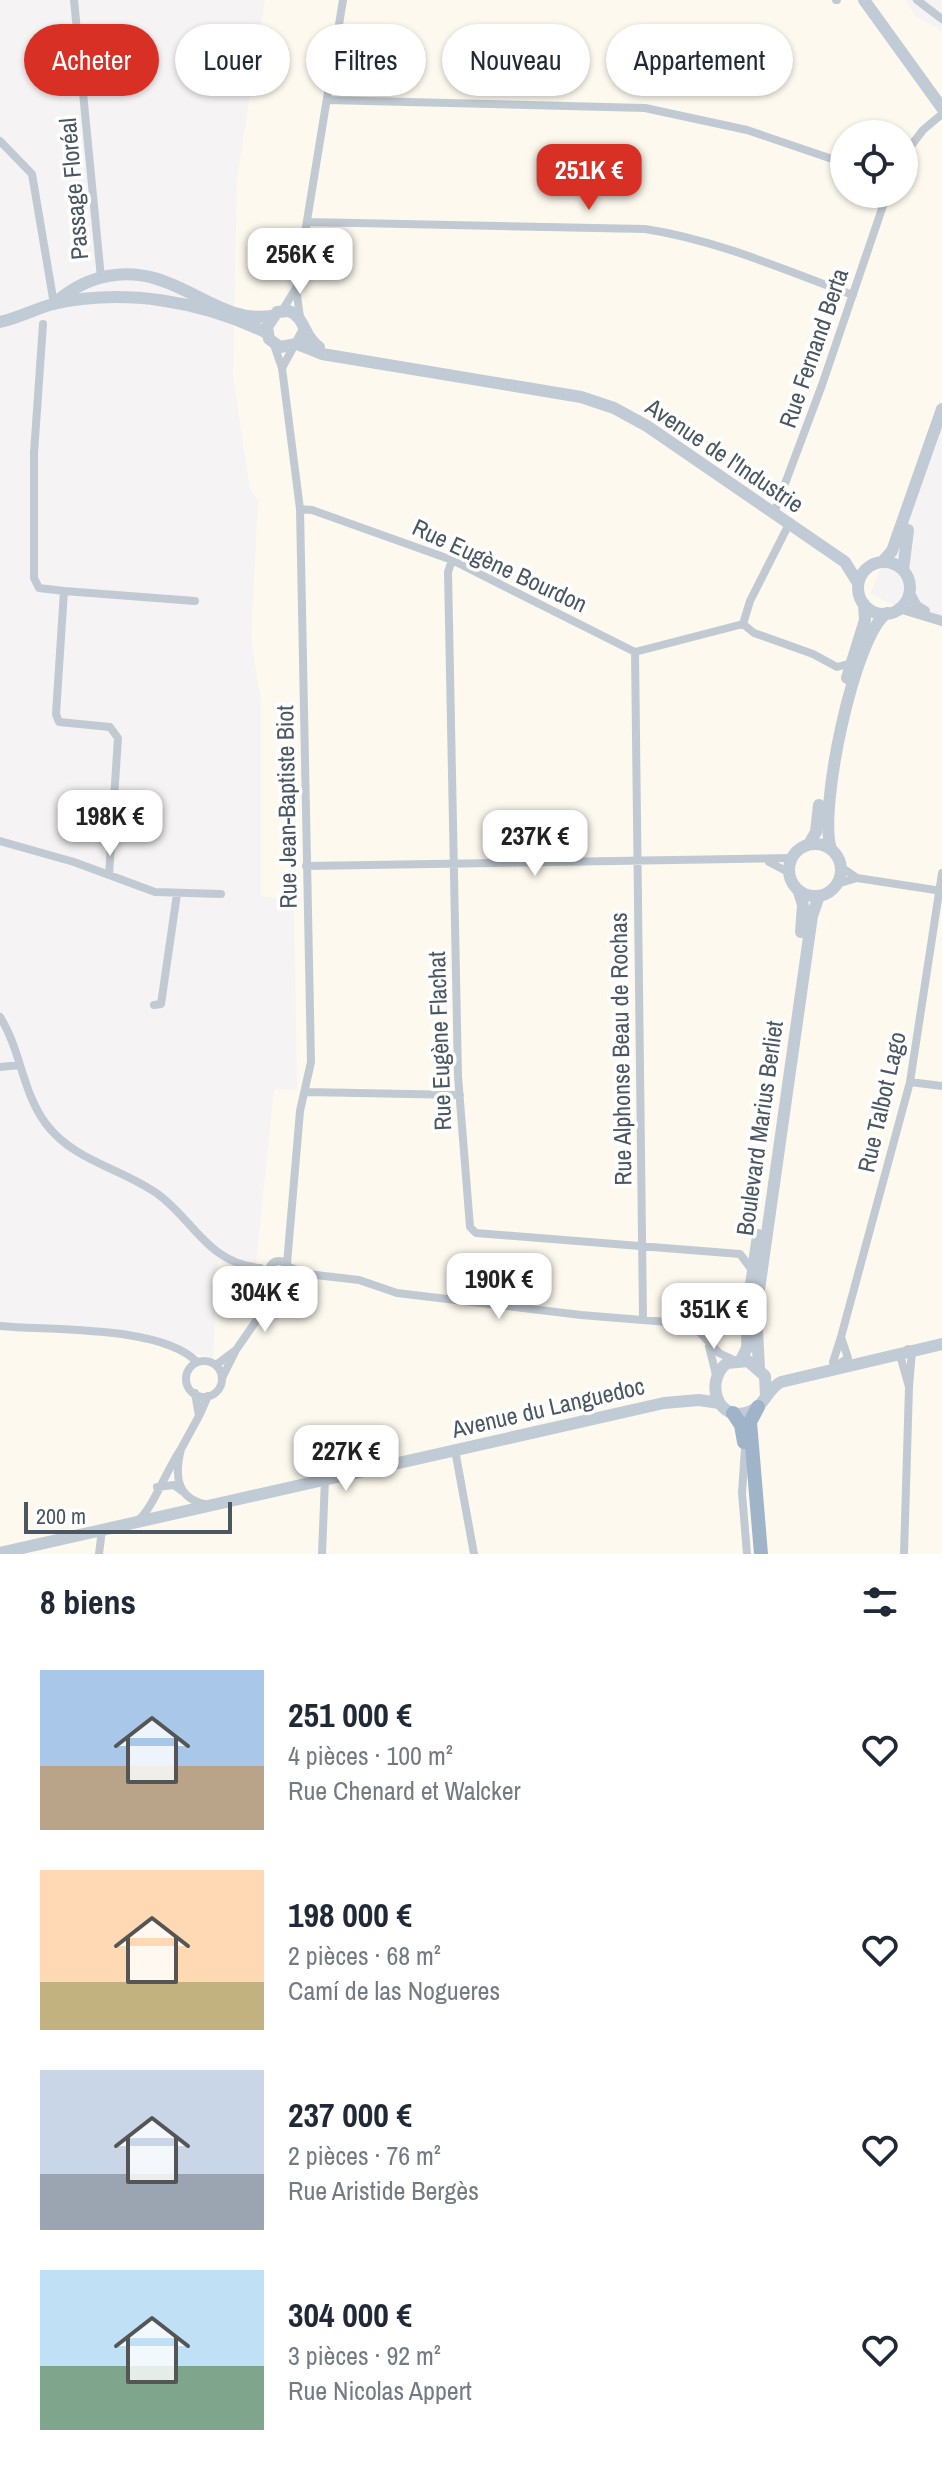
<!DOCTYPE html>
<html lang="fr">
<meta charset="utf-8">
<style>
:root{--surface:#fff;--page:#f6f6f7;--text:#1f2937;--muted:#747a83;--accent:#d93025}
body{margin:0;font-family:"Archivo Narrow",sans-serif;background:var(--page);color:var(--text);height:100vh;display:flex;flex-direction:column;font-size:30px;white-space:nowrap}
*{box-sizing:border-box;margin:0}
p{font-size:26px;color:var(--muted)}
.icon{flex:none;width:44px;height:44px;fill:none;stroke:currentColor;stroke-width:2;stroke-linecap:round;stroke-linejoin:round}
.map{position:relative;height:1554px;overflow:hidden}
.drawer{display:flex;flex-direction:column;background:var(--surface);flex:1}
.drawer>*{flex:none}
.guide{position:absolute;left:24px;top:24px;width:894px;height:72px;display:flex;gap:16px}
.buttons{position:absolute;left:830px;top:120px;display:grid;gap:16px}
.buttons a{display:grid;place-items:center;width:88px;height:88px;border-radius:50%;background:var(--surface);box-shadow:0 2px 6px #0004;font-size:40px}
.scale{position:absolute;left:24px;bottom:20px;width:208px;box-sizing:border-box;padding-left:8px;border:4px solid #4a5661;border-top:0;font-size:22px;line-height:28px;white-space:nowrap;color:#4a5661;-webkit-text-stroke:6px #fff;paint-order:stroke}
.price{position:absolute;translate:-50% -68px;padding:0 18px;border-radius:16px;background:#fff;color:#222;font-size:26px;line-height:52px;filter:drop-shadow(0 2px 4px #0008)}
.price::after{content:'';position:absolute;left:50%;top:48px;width:24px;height:18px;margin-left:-12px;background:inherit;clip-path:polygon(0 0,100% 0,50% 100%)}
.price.on{background:var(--accent);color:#fff}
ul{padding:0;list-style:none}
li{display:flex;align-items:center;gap:24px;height:200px;padding:0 40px}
li span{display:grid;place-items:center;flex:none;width:224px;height:160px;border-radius:0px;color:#555}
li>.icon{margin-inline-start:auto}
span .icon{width:96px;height:96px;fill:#fffc;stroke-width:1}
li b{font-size:34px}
h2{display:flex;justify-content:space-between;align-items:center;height:96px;padding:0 40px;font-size:34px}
.tag{padding:0 28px;border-radius:36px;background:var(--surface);box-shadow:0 2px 6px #0004;font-size:28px;line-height:72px}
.tag.on{background:var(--accent);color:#fff}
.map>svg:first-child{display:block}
.commercial{fill:#fdf9ef;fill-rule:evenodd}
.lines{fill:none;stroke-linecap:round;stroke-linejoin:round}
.minor{stroke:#c1cad2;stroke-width:8}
.tertiary{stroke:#c1cad2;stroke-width:10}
.secondary{stroke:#c1cbd6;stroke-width:12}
.trunk{stroke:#9fb4c9;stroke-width:14}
.labels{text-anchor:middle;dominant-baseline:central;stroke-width:7;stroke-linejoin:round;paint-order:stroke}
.street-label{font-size:24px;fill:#4a5661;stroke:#fff}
</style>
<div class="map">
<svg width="942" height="1554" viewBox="0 0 942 1554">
<rect width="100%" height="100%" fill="#f5f3f3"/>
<!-- commercial -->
<path class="commercial" d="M 265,0 L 857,0 L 864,8 L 874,0 L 906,0 L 915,16 L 942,31 L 942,424 L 870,594 L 942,627 L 942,1554 L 0,1554 L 0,1324 L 116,1335 L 213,1358 L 218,1260 L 239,1271 L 255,1272 L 274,1089 L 297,1090 L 294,900 L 261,896 L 261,701 L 251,639 L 258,500 L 250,490 L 233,376 L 237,179 ZM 844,134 L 904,134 L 904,194 L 844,194 Z"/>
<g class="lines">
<!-- minor -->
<path class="minor" d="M 74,0 L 101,278
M 836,0 L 837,0
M 917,0 L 942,19
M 327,100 L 645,108 L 747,130 L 844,163
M 0,141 L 32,174 L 54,304
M 904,155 L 923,130 L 942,114
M 308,222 L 645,229 C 717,240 785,270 853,295
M 296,288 L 343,0
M 282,311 L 296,288 L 300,317
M 43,324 L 34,453 L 34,578 L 39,588 L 64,591 L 56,714 L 59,722 L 110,727 L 118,738 L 109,875
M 274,345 L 282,368 L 294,346
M 282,368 L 300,509 L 311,1062 L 300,1111 L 287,1264
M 300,509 L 312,510 L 452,560 L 635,652
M 774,513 L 822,385 L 887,194
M 789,524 L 750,601 L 743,624 L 754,633 L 813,654 L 837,667 L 852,663
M 452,560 L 448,572 L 458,1076 L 470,1227 L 476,1233 L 740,1254 L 752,1270
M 64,591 L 195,601
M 0,841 L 74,862 L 155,892 L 221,894
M 769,862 L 788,872
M 306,866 L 791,858
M 841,867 L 857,878 L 942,891
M 837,884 L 857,878
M 154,1005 L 161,1004 L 177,894
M 0,1017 C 21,1050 22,1092 46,1124 C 75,1162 122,1168 159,1195 C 195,1222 208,1263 260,1268
M 0,1067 L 20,1065
M 910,1082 L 942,1086
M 306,1092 L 460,1095
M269 1271a10 10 0 1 1 20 0a10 10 0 1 1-20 0Z
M 289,1267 L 307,1274 L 359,1280 L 397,1293 L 581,1315 L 692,1324 L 719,1353 L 734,1360
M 643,1319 L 635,652 L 743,624
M 0,1326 C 50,1331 161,1325 197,1362
M 841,1337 L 910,1082 L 942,873
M 709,1346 L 716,1375
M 908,1349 L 912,1351 L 909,1387 L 900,1355 Z
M 236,1350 L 285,1279
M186 1379a18 18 0 1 1 36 0a18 18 0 1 1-36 0Z
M 833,1362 L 841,1337 L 848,1358 L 837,1365
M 216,1365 L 236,1350 L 222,1378
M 195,1393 L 199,1416 L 208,1396
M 745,1448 L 742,1493 L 747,1554
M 181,1449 L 199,1416
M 455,1450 L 474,1554
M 157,1487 L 174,1485 L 182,1491
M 138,1520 C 151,1512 168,1467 181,1449 C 175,1473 175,1497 204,1504
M 99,1554 L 102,1530
M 322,1554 L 325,1479
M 904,1554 L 909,1387"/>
<!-- tertiary -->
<path class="tertiary" d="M 909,592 L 917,606 L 925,611
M 899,608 L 942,621"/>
<!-- secondary -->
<path class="secondary" d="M 864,0 L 942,108
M 54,304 C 70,289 87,280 108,276 C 176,263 213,325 272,316
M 0,322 C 18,318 35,309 53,304 C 124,288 202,301 267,333
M 304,331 L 297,344 L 280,347 L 269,339 L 267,327 L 277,312 L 289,311 C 306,318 303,337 319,347
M 297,344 L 322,354 L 581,397 L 614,408 L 647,426 L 845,562 L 858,583
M 883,561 L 892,551 L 942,409
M858 588a26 26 0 1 1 52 0a26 26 0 1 1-52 0Z
M 903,570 L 908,530
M 847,678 L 865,620 L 864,604
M789 870a26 26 0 1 1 52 0a26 26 0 1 1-52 0Z
M 809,844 L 816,832 L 819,805
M 831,849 C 818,811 854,635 887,613
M 799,892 L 803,905 L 801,932
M 741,1360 L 747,1348 L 748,1306 L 758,1235
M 759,1368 L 756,1311 L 812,916 L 819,896
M 766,1396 L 765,1376 L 748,1361 L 727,1363 C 704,1381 717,1423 749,1412 C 764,1407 767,1389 781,1382 L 942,1344
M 0,1553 L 664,1403 L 699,1400 L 719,1403"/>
<!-- trunk -->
<path class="trunk" d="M 758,1407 L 750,1422 L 761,1554
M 733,1413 L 741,1425 L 744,1442"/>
</g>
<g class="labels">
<!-- street labels -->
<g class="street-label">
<text transform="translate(73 189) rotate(-95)">Passage Floréal</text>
<text transform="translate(813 348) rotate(-71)">Rue Fernand Berta</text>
<text transform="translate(725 455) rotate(34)">Avenue de l'Industrie</text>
<text transform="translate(500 565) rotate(25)">Rue Eugène Bourdon</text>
<text transform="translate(286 807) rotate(-91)">Rue Jean-Baptiste Biot</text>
<text transform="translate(439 1041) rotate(-92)">Rue Eugène Flachat</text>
<text transform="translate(620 1049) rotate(-91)">Rue Alphonse Beau de Rochas</text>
<text transform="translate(881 1102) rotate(-77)">Rue Talbot Lago</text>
<text transform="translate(759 1128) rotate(-82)">Boulevard Marius Berliet</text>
<text transform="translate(548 1407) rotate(-13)">Avenue du Languedoc</text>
</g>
</g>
</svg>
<div class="buttons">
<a><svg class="icon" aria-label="locate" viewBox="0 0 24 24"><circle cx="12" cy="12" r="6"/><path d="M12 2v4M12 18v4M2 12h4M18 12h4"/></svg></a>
</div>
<div class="scale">200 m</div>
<b class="price on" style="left:589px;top:212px">251K €</b>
<b class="price" style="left:300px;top:296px">256K €</b>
<b class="price" style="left:110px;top:858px">198K €</b>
<b class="price" style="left:535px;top:878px">237K €</b>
<b class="price" style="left:499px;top:1321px">190K €</b>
<b class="price" style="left:265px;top:1334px">304K €</b>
<b class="price" style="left:714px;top:1351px">351K €</b>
<b class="price" style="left:346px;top:1493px">227K €</b>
<div class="guide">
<a class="tag on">Acheter</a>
<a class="tag">Louer</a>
<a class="tag">Filtres</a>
<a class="tag">Nouveau</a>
<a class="tag">Appartement</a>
</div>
</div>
<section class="drawer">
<h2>8 biens<svg class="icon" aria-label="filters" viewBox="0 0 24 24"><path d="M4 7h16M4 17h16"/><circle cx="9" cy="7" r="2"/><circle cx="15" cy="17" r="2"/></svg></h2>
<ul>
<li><span style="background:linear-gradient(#a9c7e8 60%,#b9a48a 0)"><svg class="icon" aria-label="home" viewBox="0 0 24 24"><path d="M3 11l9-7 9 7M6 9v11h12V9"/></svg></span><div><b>251 000 €</b><p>4 pièces · 100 m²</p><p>Rue Chenard et Walcker</p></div><svg class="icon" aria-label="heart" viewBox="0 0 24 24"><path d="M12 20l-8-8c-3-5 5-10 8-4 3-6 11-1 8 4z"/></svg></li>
<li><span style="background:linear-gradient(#ffd9b3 70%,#c2b280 0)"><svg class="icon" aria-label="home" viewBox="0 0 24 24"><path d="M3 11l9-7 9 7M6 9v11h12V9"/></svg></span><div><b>198 000 €</b><p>2 pièces · 68 m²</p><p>Camí de las Nogueres</p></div><svg class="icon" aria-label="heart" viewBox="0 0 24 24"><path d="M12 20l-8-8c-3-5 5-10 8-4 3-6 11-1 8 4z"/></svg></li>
<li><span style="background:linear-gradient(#c9d6e8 65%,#9aa5b1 0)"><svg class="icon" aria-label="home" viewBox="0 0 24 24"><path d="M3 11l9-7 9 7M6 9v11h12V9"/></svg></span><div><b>237 000 €</b><p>2 pièces · 76 m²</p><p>Rue Aristide Bergès</p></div><svg class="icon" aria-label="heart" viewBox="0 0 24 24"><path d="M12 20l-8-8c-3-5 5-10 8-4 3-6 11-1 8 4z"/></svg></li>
<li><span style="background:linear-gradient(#bfe0f5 60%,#7fa58c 0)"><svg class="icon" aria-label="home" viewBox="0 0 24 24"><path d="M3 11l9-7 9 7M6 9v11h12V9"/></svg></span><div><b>304 000 €</b><p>3 pièces · 92 m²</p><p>Rue Nicolas Appert</p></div><svg class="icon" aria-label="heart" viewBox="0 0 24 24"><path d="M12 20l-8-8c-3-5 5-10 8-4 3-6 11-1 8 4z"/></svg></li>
</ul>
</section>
